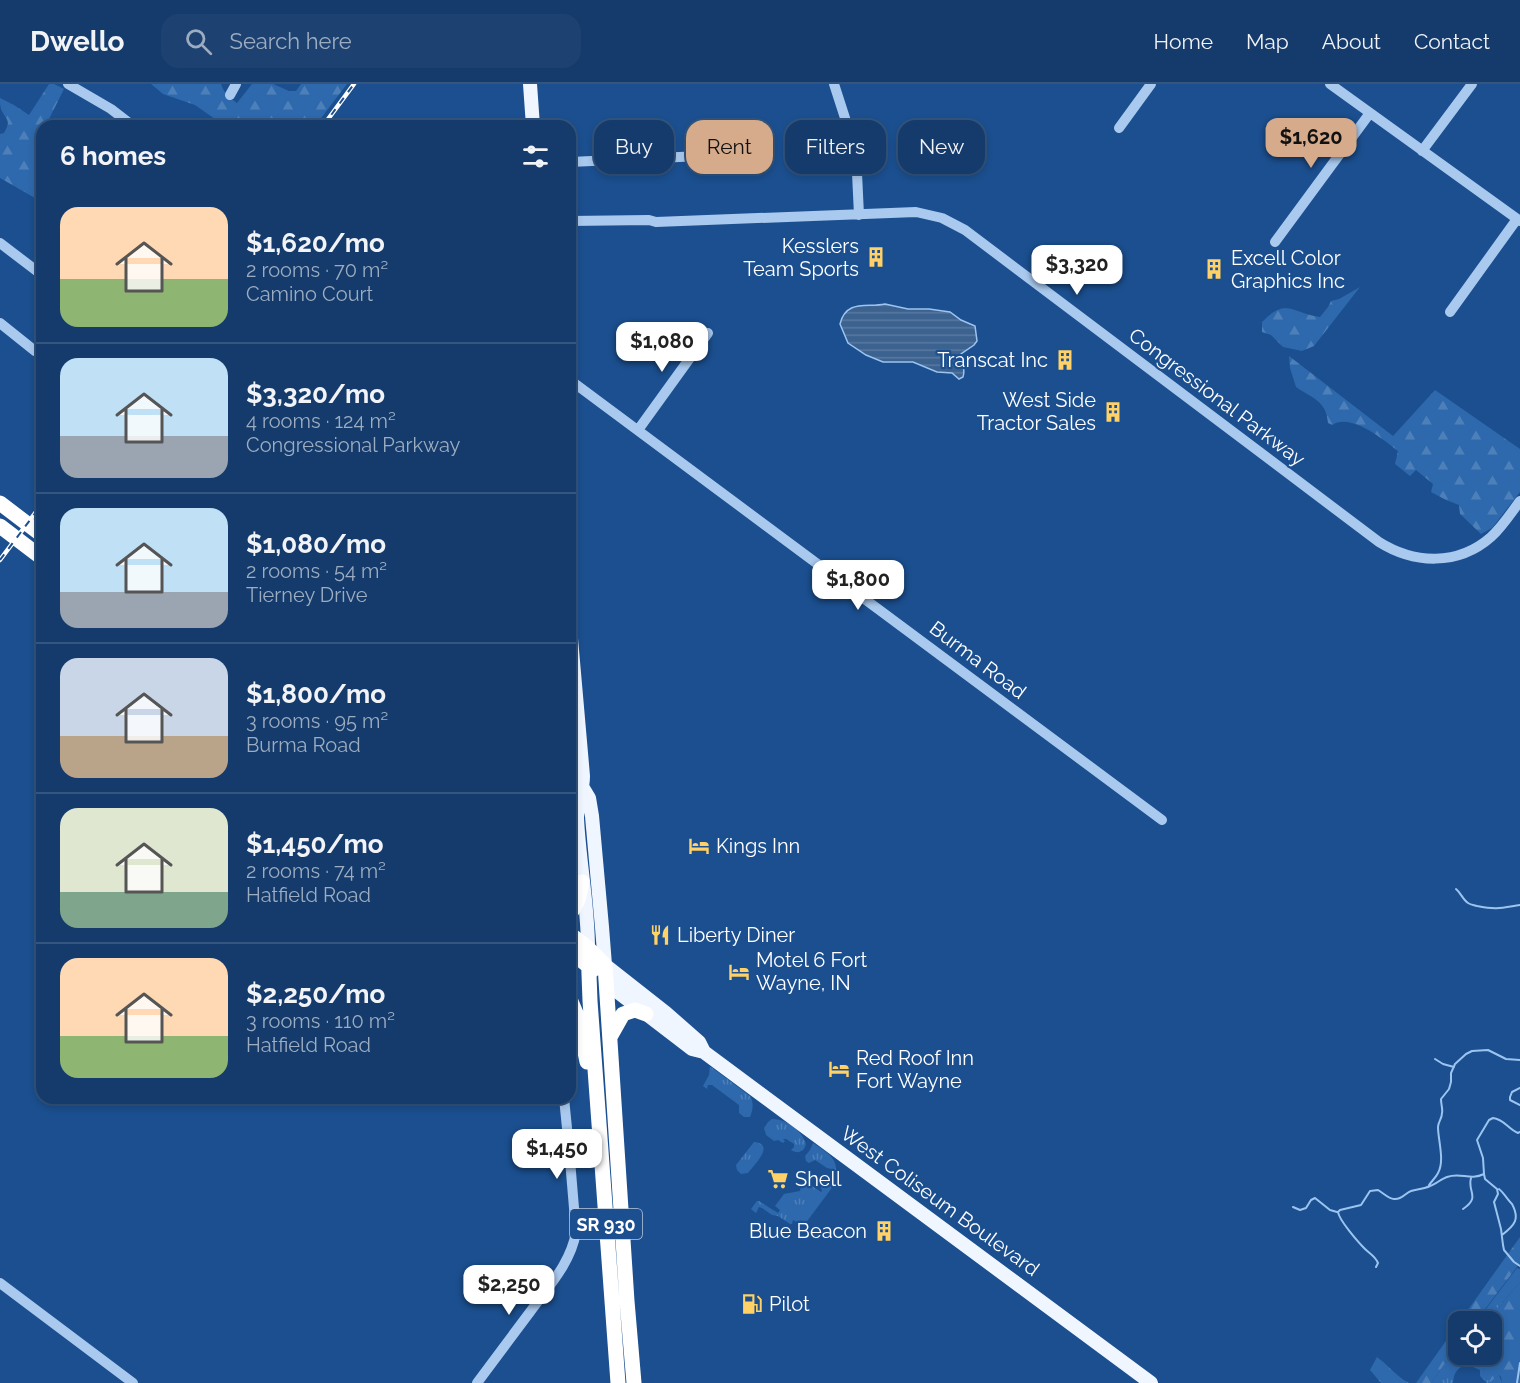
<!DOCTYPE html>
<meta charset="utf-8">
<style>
:root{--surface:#143b6b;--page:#1d4271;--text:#f1f3f6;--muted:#9dadc1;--line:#33557e;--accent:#d6ab8b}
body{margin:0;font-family:Raleway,sans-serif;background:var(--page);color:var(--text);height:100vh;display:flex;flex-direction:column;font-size:22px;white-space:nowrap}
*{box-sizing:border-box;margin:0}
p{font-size:20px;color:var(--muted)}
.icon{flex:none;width:33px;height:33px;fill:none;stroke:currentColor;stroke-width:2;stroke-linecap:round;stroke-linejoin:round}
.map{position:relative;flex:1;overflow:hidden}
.side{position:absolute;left:36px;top:36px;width:540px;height:984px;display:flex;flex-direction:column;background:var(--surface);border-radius:18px;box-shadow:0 3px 9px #0003,0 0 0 2px var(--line)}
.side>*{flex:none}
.guide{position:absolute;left:594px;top:36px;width:570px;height:54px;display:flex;gap:12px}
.buttons{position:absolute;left:1448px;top:1227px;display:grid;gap:12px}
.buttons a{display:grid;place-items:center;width:54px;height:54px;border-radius:12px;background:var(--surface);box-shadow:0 3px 9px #0003,0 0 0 2px var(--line);font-size:30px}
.price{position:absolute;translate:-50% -51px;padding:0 14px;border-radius:12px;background:#fff;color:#222;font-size:20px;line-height:39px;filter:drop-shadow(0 2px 3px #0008)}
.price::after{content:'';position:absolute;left:50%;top:36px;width:18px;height:14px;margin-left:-9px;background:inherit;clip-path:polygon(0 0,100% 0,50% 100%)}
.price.active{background:var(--accent);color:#111}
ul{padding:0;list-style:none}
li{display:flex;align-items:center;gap:18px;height:150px;padding:0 24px}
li+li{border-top:2px solid var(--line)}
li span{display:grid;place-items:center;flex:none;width:168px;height:120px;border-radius:18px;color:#555}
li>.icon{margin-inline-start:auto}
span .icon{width:72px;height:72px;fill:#fffc;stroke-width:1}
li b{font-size:26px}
h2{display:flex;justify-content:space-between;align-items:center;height:72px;padding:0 24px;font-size:26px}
.chip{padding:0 21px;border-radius:18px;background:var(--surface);box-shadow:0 3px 9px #0003,0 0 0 2px var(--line);font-size:21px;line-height:54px}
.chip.active{background:var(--accent);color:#111}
header{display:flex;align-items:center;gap:36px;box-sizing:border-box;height:84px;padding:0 30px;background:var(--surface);border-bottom:2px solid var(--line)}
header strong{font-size:28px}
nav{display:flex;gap:33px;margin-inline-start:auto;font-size:21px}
.search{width:420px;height:54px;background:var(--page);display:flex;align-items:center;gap:15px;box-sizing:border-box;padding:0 21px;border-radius:18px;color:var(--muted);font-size:22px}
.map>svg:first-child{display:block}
.grass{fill:url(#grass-tufts)}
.forest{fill:url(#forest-firs)}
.water{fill:url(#water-rules);stroke:#9cc4f0;stroke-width:1.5}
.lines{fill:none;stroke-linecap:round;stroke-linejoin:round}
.stream{stroke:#9cc4f0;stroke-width:2}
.minor{stroke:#a9c9ee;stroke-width:10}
.major{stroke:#f0f6ff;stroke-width:14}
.highway{stroke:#fff;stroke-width:15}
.rail-casing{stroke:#fff;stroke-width:4.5}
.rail{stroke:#1b4f8f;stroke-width:2;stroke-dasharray:7;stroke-linecap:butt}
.labels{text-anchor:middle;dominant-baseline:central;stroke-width:4.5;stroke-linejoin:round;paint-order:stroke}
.shield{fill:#1b4f8f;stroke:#bbcadd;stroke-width:1.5}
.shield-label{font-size:18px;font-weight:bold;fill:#fff}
.poi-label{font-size:20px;fill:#fff;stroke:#1b4f8f;text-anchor:start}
.street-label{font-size:20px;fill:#fff;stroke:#1b4f8f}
</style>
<header>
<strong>Dwello</strong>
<div class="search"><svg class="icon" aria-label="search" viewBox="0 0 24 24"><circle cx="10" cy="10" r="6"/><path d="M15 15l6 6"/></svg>Search here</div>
<nav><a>Home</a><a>Map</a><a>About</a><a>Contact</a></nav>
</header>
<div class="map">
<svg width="1520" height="1299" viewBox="0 0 1520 1299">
<defs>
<pattern id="grass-tufts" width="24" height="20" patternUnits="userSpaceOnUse" patternTransform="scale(1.5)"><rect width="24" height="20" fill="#2e69ad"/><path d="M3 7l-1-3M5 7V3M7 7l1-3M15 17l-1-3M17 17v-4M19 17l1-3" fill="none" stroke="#4d80b9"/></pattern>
<pattern id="forest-firs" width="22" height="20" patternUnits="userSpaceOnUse" patternTransform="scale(1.5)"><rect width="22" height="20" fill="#2e69ad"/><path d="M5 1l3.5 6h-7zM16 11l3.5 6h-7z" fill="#4d80b9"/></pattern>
<pattern id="water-rules" width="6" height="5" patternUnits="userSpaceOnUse" patternTransform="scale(1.5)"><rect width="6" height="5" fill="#3c6290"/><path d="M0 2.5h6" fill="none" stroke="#597aa1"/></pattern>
</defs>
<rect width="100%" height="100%" fill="#1b4f8f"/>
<!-- grass -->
<path class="grass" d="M 710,983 L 711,983 L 750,1012 C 754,1018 753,1026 750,1033 L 744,1033 L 739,1029 L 739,1021 L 712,1001 L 708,1001 L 707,1005 L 703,1002 L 709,991 Z
M 772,1035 C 786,1035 802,1046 806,1060 L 804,1065 C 800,1069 796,1069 791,1066 L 794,1063 L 794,1060 L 786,1055 L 783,1055 L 785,1057 L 783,1059 L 778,1056 L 774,1057 L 766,1051 L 764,1044 L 768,1038 Z
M 754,1058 C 776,1060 754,1081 748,1089 L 741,1090 L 737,1086 L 736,1081 Z
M 813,1059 C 823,1066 837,1073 836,1086 L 827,1084 L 815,1076 L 809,1079 L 806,1077 L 805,1072 L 810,1066 Z
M 829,1096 L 834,1096 L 831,1105 L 805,1140 L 800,1135 L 802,1138 L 802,1141 L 793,1136 L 792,1140 L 790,1140 L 778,1132 L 772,1131 L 762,1124 L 759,1123 L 756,1129 L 751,1125 L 757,1117 L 759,1117 L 778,1129 L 780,1126 L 775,1122 L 784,1110 L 800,1107 L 801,1102 L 804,1100 L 809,1100 L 821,1108 L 822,1107 L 821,1102 L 823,1098 Z
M 1517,1184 L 1520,1185 L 1520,1198 L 1487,1237 L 1476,1238 Z
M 1458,1261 L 1458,1270 L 1464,1271 L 1463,1273 L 1467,1277 L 1474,1278 L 1474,1274 L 1479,1272 L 1483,1275 L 1484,1288 L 1493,1295 L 1499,1291 L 1502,1299 L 1487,1299 L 1480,1292 L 1480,1286 L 1466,1280 C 1457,1285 1454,1288 1453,1299 L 1431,1299 Z
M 1377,1273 C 1388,1281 1397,1293 1409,1299 L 1381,1299 L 1370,1286 Z"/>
<!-- forest -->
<path class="forest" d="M 49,0 L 54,0 L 64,5 L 48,37 L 51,42 L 42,42 L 42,118 L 0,94 L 0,50 L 4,49 C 12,35 6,37 1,25 C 0,22 0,17 0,14 L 14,21 L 29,31 Z
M 151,0 L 221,0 C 224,9 229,14 237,19 L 252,0 L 273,0 L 289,7 L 296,7 L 301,0 L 347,0 L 315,42 L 225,42 L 195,21 L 163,10 Z
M 1360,203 L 1314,262 L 1302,267 L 1283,263 L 1271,251 L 1262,248 L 1262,238 C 1286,213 1292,229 1320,233 L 1328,223 L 1331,217 L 1339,215 Z
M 1289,272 L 1393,352 L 1435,306 L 1520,365 L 1520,408 L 1492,444 L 1481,450 L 1460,430 L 1459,421 L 1446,416 L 1431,408 L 1433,400 L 1416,386 L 1410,392 L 1395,380 L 1398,367 C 1384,356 1351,328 1332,341 L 1328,339 C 1326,316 1313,315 1296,303 L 1290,284 Z
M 1520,1153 L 1520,1179 L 1476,1237 L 1460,1237 Z
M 1520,1198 L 1520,1299 L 1502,1299 L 1501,1293 L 1499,1291 L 1490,1298 L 1485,1293 L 1482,1275 L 1479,1272 L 1475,1274 L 1474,1278 L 1467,1277 L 1463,1273 L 1464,1271 L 1491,1270 L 1491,1238 L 1487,1237 Z
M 1458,1240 L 1458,1261 L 1431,1299 L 1416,1299 Z"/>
<!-- water -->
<path class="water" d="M 885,220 L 908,225 L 929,225 L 950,228 L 961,236 L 975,242 L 977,257 L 974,261 L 961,270 C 961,278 966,284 963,293 L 959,295 L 952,289 L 937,288 L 913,278 L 883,278 L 866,271 L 848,259 L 840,240 C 846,215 867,224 885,220 Z"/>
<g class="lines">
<!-- stream -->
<path class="stream" d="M 1456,805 C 1461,809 1463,816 1468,819 C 1471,821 1474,821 1477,822 C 1497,826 1501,824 1520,821
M 1435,975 L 1443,980 L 1454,983
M 1520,1004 L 1512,1008 L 1510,1013 L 1510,1016 L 1520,1021
M 1520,1048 L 1518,1049 C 1508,1045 1504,1035 1493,1034 L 1489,1036 L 1477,1056 L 1483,1074 L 1484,1090 L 1485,1095 L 1497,1105 L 1498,1110 L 1494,1118 L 1501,1145 L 1503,1161 L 1504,1166 L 1514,1178 L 1520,1182
M 1429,1101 C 1432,1097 1436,1093 1438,1089 C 1445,1077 1438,1056 1438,1043 C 1438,1038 1442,1035 1442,1029 C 1443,1026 1441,1020 1441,1015 L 1449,1005 L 1451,998 L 1451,989 L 1455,980 L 1466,970 L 1472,967 L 1488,966 L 1506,975 L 1520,976
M 1499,1105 C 1504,1109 1507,1115 1512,1120 C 1520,1135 1515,1141 1502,1151
M 1293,1123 L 1300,1126 L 1306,1124 L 1311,1116 L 1315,1114 L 1330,1126 L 1337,1128
M 1463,1125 C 1481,1113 1467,1108 1471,1094
M 1376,1183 L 1378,1179 C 1375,1172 1370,1170 1365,1165 C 1358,1158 1339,1136 1338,1128 L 1340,1126 L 1361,1121 L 1370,1107 L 1378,1106 C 1383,1109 1389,1115 1394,1115 C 1402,1116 1405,1109 1411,1107 C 1417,1105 1424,1105 1430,1102 C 1436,1100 1441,1095 1447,1093 C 1461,1088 1470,1097 1484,1090
M 1517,1299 L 1520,1279"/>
<!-- minor -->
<path class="minor" d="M 68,0 L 111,25 L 133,42
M 834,0 L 856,68 L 859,131
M 1330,0 L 1520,137
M 230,11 L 236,0
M 1119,44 L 1151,0
M 1422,67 L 1472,0
M 570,78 L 701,72
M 570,137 L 649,136 L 656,138 L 916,128 L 942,134 L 965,146 L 1379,458 C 1414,480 1458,482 1491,453 C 1502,443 1511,429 1520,417
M 1275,158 L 1370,29
M 0,159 L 42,191
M 1450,228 L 1517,135
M 0,239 L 35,267 L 42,268
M 570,296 L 1162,736
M 638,346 L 708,249
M 0,1199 L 133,1299
M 477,1299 C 495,1275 512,1252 530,1228 C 548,1203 571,1179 576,1148 L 569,1064 L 564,1014"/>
<!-- major -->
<path class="major" d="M 530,0 L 533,42
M 570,543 L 583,692 C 583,707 577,719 577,734 C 579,777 588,821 588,864
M 583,704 L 589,714 L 592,732 L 602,843 L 605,881 L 666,929 L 699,958 L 704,968
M 606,899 L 692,965 L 704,968 L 1151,1299"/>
<!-- highway -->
<path class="highway" d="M 0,419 L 42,451
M 0,442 L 42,474
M 570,829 C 578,821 580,809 582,798
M 570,850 L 588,864 L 605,881 L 627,1217 L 634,1299
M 588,864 L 590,917 L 618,1299
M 570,867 L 593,886
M 570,915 L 578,934 L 587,978
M 610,953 L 623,930 L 635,926 L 646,930"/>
<!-- rail casing -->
<g class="rail-casing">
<path id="rail" d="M 323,42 L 354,0
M 0,476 L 42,420"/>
</g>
<!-- rail -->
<use href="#rail" class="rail"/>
</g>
<!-- icons -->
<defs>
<g id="building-bare" transform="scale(1.62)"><path d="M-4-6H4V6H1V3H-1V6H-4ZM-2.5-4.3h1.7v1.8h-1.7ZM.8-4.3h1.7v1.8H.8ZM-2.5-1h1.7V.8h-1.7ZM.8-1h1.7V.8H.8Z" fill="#ffd166" stroke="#1b4f8f" stroke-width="2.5" paint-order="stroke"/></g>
<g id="hotel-bare" transform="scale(1.62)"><path d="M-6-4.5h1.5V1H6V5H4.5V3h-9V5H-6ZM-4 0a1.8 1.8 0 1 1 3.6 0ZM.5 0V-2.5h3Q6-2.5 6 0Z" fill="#ffd166" stroke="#1b4f8f" stroke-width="2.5" paint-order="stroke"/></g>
<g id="restaurant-bare" transform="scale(1.62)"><path d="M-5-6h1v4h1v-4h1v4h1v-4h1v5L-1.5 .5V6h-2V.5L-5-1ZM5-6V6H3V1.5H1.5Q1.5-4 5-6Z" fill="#ffd166" stroke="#1b4f8f" stroke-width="2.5" paint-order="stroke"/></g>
<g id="supermarket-bare" transform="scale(1.62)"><path d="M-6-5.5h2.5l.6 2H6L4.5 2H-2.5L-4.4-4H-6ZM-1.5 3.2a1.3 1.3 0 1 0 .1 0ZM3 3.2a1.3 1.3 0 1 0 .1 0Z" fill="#ffd166" stroke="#1b4f8f" stroke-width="2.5" paint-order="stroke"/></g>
<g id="fuel-bare" transform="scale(1.62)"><path d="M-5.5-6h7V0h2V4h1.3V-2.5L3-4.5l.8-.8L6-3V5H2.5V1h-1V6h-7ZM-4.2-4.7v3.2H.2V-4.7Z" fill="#ffd166" stroke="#1b4f8f" stroke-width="2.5" paint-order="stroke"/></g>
</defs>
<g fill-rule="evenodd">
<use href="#building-bare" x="876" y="173"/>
<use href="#building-bare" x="1214" y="185"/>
<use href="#building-bare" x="1065" y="276"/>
<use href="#building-bare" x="1113" y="328"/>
<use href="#hotel-bare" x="699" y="762"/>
<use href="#restaurant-bare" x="660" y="851"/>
<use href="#hotel-bare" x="739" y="888"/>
<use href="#hotel-bare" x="839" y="985"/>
<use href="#supermarket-bare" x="778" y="1095"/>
<use href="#building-bare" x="884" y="1147"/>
<use href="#fuel-bare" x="752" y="1220"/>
</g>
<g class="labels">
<!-- shield labels -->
<rect class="shield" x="570" y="1125" width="72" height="30" rx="4.5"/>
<g class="shield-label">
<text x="606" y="1140">SR 930</text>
</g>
<!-- poi labels -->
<g class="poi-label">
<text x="859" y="162" text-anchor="end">Kesslers<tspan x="859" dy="23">Team Sports</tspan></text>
<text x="1231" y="174">Excell Color<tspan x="1231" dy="23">Graphics Inc</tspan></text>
<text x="1048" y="276" text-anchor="end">Transcat Inc</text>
<text x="1096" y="316" text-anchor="end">West Side<tspan x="1096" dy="23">Tractor Sales</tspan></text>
<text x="716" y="762">Kings Inn</text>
<text x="677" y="851">Liberty Diner</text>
<text x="756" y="876">Motel 6 Fort<tspan x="756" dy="23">Wayne, IN</tspan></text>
<text x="856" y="974">Red Roof Inn<tspan x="856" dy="23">Fort Wayne</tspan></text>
<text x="795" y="1095">Shell</text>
<text x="867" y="1147" text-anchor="end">Blue Beacon</text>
<text x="769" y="1220">Pilot</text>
</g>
<!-- street labels -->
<g class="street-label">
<text transform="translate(1217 313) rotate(37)">Congressional Parkway</text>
<text transform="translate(978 576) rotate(37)">Burma Road</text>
<text transform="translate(940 1117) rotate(36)">West Coliseum Boulevard</text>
</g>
</g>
</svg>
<div class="buttons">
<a><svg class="icon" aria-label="locate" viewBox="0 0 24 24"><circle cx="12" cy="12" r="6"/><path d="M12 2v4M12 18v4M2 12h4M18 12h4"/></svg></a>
</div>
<b class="price active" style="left:1311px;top:85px">$1,620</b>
<b class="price" style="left:1077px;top:212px">$3,320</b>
<b class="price" style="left:662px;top:289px">$1,080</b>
<b class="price" style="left:858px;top:527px">$1,800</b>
<b class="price" style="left:557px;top:1096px">$1,450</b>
<b class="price" style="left:509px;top:1232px">$2,250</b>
<div class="guide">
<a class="chip">Buy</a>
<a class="chip active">Rent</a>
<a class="chip">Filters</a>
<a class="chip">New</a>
</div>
<section class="side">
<h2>6 homes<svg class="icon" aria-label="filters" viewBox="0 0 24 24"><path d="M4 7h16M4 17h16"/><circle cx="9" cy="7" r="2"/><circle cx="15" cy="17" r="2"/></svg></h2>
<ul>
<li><span style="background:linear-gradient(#ffd9b3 60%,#8fb573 0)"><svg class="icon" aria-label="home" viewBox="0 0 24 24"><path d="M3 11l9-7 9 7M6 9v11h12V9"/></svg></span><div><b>$1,620/mo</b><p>2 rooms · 70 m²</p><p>Camino Court</p></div></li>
<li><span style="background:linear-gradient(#bfe0f5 65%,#9aa5b1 0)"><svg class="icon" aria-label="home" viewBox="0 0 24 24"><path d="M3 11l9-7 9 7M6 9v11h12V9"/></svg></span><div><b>$3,320/mo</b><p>4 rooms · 124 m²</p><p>Congressional Parkway</p></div></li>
<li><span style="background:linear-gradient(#bfe0f5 70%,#9aa5b1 0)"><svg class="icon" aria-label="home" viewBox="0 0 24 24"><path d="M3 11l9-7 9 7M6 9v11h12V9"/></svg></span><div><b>$1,080/mo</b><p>2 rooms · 54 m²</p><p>Tierney Drive</p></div></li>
<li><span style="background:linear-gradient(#c9d6e8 65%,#b9a48a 0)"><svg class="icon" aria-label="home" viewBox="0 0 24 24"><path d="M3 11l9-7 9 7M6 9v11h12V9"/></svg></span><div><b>$1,800/mo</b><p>3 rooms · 95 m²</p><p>Burma Road</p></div></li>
<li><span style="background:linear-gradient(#dfe7d0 70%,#7fa58c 0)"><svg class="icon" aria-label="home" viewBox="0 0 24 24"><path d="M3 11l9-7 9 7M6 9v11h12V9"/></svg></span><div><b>$1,450/mo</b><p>2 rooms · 74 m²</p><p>Hatfield Road</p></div></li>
<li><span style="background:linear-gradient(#ffd9b3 65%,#8fb573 0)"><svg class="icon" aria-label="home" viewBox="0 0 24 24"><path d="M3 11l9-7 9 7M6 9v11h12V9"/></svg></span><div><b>$2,250/mo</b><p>3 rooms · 110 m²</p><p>Hatfield Road</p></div></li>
</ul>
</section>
</div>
